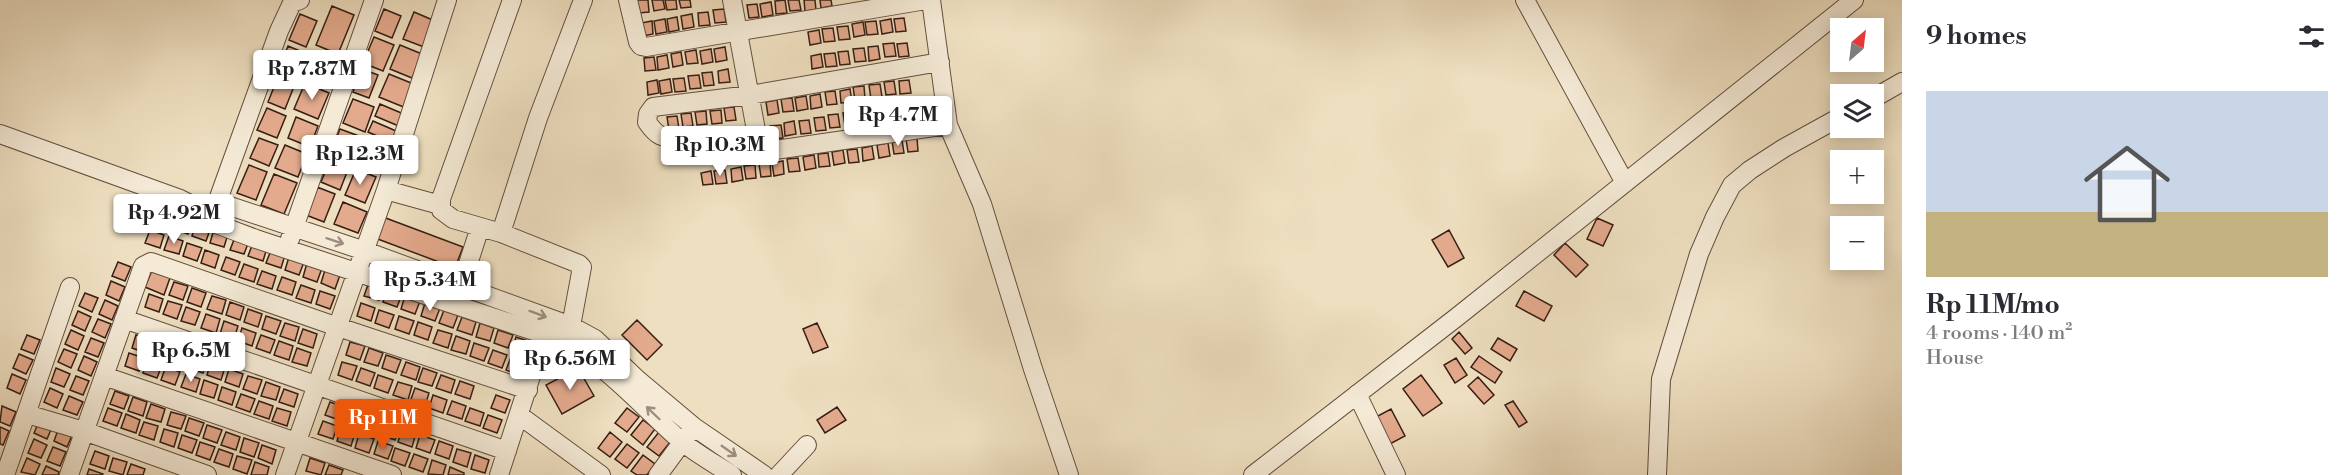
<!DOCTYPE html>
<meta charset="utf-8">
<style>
:root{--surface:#fff;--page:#f7f7f7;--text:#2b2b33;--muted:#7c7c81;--line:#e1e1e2;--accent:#ea580c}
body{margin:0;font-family:"Libre Bodoni",serif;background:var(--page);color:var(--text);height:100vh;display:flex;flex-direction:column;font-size:22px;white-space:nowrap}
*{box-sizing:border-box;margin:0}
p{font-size:20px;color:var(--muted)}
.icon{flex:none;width:33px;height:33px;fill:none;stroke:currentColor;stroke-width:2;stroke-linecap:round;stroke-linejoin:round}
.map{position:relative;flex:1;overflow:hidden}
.sheet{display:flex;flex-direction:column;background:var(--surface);width:450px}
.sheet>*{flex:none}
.needle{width:39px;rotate:28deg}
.fabs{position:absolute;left:1830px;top:18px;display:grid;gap:12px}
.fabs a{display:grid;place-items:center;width:54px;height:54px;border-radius:0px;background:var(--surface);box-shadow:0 3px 15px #0003;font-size:30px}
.price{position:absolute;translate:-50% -51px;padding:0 14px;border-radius:6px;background:#fff;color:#222;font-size:20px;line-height:39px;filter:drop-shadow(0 2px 3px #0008)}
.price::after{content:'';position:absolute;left:50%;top:36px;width:18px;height:14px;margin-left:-9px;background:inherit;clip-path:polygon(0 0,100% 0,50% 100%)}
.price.on{background:var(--accent);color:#fff}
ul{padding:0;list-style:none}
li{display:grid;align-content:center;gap:12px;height:318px;padding:0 24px}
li+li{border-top:2px solid var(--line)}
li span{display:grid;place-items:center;height:186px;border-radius:0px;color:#555}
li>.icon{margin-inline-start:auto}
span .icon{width:108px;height:108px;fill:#fffc;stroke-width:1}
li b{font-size:26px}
h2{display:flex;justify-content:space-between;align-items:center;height:72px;padding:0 24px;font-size:26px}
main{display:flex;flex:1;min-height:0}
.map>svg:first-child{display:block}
.building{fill:#e4aa8d;stroke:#361e13;stroke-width:1.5}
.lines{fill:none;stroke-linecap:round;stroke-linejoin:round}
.minor-casing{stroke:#644e3e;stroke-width:20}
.minor{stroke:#f4ead6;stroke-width:18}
.oneway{stroke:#9e8e7e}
</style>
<main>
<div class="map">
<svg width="1902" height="475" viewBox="0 0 1902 475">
<rect width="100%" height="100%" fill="#eedfc0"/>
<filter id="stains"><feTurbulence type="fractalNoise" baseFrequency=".00333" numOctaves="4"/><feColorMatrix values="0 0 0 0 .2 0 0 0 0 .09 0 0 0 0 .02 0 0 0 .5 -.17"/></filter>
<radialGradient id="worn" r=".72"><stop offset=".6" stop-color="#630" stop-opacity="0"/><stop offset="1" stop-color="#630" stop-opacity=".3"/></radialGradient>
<!-- building -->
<path class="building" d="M 637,0 L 648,0 L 649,12 L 639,13 Z
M 652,0 L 663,0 L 665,9 L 654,11 Z
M 665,0 L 676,0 L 677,9 L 667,10 Z
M 679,0 L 690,0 L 691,7 L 681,8 Z
M 785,0 L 787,13 L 776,14 L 775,1 Z
M 788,0 L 799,0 L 801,10 L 790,11 Z
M 804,0 L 815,0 L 816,10 L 805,11 Z
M 820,0 L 831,0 L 832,6 L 821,8 Z
M 771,2 L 773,15 L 762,17 L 760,4 Z
M 757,4 L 759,17 L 749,18 L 747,5 Z
M 332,6 L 354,15 L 338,54 L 316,45 Z
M 384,9 L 401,16 L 392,38 L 375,31 Z
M 724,9 L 726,22 L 715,23 L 713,10 Z
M 414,12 L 435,21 L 424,47 L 403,39 Z
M 708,12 L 710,25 L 699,26 L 698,13 Z
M 300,14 L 317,21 L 306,47 L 289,40 Z
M 692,14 L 694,27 L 683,29 L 681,16 Z
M 677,17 L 679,30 L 669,32 L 667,19 Z
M 904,18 L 906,31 L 896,32 L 894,19 Z
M 665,19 L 667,32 L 656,34 L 654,21 Z
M 891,19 L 893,32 L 882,34 L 880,21 Z
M 652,21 L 653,34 L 643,36 L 641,23 Z
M 876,21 L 878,34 L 867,35 L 865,22 Z
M 863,22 L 865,35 L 854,37 L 852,24 Z
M 848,26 L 850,39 L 839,40 L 837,27 Z
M 833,28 L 835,41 L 824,42 L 822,29 Z
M 819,30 L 821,43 L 810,45 L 808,32 Z
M 374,37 L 394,45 L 383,71 L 363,63 Z
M 894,43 L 896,56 L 885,57 L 883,44 Z
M 907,43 L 909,56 L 899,57 L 897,44 Z
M 400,45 L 422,54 L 412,78 L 390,69 Z
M 288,46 L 307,54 L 297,78 L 278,71 Z
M 878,46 L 880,59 L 869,61 L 868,47 Z
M 725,47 L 727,60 L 716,62 L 714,49 Z
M 864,48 L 866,61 L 855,62 L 853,49 Z
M 711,49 L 713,62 L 702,64 L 700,51 Z
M 696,50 L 698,63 L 687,64 L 685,52 Z
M 848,51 L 850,64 L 840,65 L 838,52 Z
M 681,52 L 683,65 L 673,67 L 671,54 Z
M 835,53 L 837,66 L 826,67 L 824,54 Z
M 821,54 L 823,67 L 812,69 L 811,56 Z
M 317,55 L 338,64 L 329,87 L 307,78 Z
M 667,55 L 669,68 L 658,70 L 657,57 Z
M 654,57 L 656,70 L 645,71 L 644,58 Z
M 362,69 L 378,75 L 369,98 L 353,92 Z
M 728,69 L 730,82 L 719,83 L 718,71 Z
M 712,72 L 714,85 L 704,86 L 702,73 Z
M 389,74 L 416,85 L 406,108 L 379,97 Z
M 699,75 L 701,88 L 690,89 L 688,76 Z
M 278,77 L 295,84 L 285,109 L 268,102 Z
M 684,78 L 686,91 L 675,92 L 673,79 Z
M 670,79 L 672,92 L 661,94 L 659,81 Z
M 657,80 L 659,93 L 648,95 L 647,82 Z
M 909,80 L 911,93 L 900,94 L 899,81 Z
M 894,81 L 896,94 L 886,95 L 884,82 Z
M 305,83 L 329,93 L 318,119 L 294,109 Z
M 880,84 L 882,97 L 871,99 L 869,85 Z
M 864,86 L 865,99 L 855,100 L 853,87 Z
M 850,89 L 852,102 L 841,103 L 840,91 Z
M 835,91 L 837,104 L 827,105 L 825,92 Z
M 820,94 L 822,107 L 811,109 L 810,96 Z
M 806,96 L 808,109 L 797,111 L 795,98 Z
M 792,98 L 794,111 L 783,112 L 781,99 Z
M 353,99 L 374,107 L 365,132 L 343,123 Z
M 777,100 L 779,113 L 768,115 L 766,102 Z
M 914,103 L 915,116 L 905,117 L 903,104 Z
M 380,104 L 406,115 L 401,127 L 375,116 Z
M 898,105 L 900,118 L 889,119 L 887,106 Z
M 885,106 L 887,119 L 877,120 L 875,107 Z
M 734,107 L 736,120 L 726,121 L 724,108 Z
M 267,108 L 286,116 L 277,138 L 257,130 Z
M 721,110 L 722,123 L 712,124 L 710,111 Z
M 869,110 L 871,123 L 860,124 L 858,111 Z
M 706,111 L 707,124 L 697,125 L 695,112 Z
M 854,112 L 856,125 L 845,126 L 843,113 Z
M 691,113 L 693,126 L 683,127 L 681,114 Z
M 838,114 L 840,127 L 830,128 L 828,115 Z
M 677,116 L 679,129 L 669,130 L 667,117 Z
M 296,117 L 318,126 L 310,147 L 288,138 Z
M 824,117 L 826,130 L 816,131 L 814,118 Z
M 809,120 L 811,133 L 801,134 L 799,121 Z
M 373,121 L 396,131 L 391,142 L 368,132 Z
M 794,121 L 796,134 L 785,136 L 784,123 Z
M 781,125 L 783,138 L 772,139 L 770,126 Z
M 340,129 L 359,136 L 349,160 L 331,152 Z
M 740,131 L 742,144 L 731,146 L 729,133 Z
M 725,133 L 727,146 L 716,148 L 714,135 Z
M 710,135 L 712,148 L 701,150 L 700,137 Z
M 368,137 L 394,148 L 384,172 L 358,161 Z
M 259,138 L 278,145 L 269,166 L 250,158 Z
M 917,138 L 918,151 L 908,152 L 906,139 Z
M 902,140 L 904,153 L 894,154 L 892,141 Z
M 888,143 L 890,156 L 879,158 L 877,145 Z
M 285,145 L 307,154 L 298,177 L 275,168 Z
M 872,146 L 874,159 L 863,161 L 862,148 Z
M 857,149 L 859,162 L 849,163 L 847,150 Z
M 843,150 L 845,163 L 834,165 L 832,152 Z
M 828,153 L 830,166 L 819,167 L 818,154 Z
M 814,155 L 816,168 L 805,170 L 803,157 Z
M 798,158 L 800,171 L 789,172 L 787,159 Z
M 330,160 L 349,167 L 340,190 L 321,182 Z
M 783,161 L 784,174 L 774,176 L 772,163 Z
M 770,163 L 771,176 L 761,177 L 759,164 Z
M 249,165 L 267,172 L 256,200 L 237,193 Z
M 755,165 L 756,178 L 746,179 L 744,166 Z
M 741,167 L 743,180 L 732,182 L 731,169 Z
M 356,169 L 376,177 L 365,203 L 345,195 Z
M 725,170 L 727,183 L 716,184 L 714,171 Z
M 711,171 L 713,184 L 703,185 L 701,173 Z
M 274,174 L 297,183 L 284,214 L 261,205 Z
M 317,187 L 335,194 L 324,222 L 306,215 Z
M 343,202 L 367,212 L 358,233 L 334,224 Z
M 178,216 L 192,221 L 188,234 L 173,229 Z
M 383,217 L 463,247 L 455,268 L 375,238 Z
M 1597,218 L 1613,225 L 1603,246 L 1587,239 Z
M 196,222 L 211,227 L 206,241 L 192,236 Z
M 214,229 L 228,234 L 224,247 L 210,243 Z
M 150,230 L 164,235 L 160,248 L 145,243 Z
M 1449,230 L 1464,258 L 1448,267 L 1432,240 Z
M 169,236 L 183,241 L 179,254 L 164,250 Z
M 235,237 L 249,241 L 244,254 L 230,250 Z
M 187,243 L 202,248 L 197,261 L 183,256 Z
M 253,243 L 267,248 L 263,261 L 248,256 Z
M 1565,243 L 1588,265 L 1576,277 L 1554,255 Z
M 205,250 L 219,255 L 215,268 L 201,263 Z
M 271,250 L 285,255 L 281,268 L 266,263 Z
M 226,257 L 240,262 L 235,275 L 221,270 Z
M 289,257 L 304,262 L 299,275 L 285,270 Z
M 118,262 L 131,267 L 125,281 L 112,276 Z
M 307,263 L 322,268 L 317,282 L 303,277 Z
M 244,264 L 258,269 L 254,282 L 239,277 Z
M 153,268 L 171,275 L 164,295 L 145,287 Z
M 325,270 L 340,275 L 335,289 L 321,283 Z
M 262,271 L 276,276 L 272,289 L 257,284 Z
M 282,277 L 296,282 L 292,295 L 277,290 Z
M 111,281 L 125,287 L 119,301 L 106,295 Z
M 174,282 L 188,286 L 183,300 L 169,295 Z
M 369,282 L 383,287 L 379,300 L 364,296 Z
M 301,285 L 315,290 L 311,303 L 296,298 Z
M 192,288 L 206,293 L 201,307 L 187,302 Z
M 387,289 L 402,294 L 397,307 L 383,302 Z
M 320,291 L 335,296 L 330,309 L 316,304 Z
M 1524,291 L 1552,306 L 1544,321 L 1516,306 Z
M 85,293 L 98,298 L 92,312 L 79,306 Z
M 149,294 L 163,299 L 159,312 L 145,307 Z
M 212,296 L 226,300 L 222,314 L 207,309 Z
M 405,296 L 420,301 L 415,314 L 401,309 Z
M 105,300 L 118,306 L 112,320 L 99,314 Z
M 168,301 L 182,305 L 177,319 L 163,314 Z
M 230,302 L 244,307 L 240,320 L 226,315 Z
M 361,303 L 375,308 L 371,321 L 357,316 Z
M 425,303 L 440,308 L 435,321 L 421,316 Z
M 186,307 L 200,312 L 195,325 L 181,321 Z
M 248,309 L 262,314 L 258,327 L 244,322 Z
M 379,310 L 394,315 L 389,328 L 375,323 Z
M 444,310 L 458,315 L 453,328 L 439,323 Z
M 78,311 L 91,317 L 85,331 L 72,325 Z
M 206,314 L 220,319 L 216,333 L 201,328 Z
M 266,316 L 281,321 L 276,334 L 262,329 Z
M 399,316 L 414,321 L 409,334 L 395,329 Z
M 462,317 L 476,322 L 472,335 L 457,330 Z
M 98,319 L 111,324 L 105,338 L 92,332 Z
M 637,320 L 662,345 L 647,360 L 622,335 Z
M 224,321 L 238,326 L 234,339 L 220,334 Z
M 418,322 L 432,327 L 428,340 L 414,335 Z
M 285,323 L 299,327 L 295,341 L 280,336 Z
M 480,323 L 494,328 L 490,341 L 476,337 Z
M 817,323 L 828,347 L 813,353 L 803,329 Z
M 242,328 L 256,333 L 252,346 L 238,341 Z
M 303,329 L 317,334 L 313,348 L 298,343 Z
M 71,330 L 84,336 L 78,350 L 65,344 Z
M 438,330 L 452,334 L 448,348 L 433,343 Z
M 498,330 L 513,335 L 508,348 L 494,343 Z
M 1459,332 L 1472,348 L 1465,354 L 1452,339 Z
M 27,335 L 40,340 L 34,354 L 21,349 Z
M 136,335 L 151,339 L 146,353 L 132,348 Z
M 261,335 L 275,340 L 270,353 L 256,348 Z
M 456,336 L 470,341 L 466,354 L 451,350 Z
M 516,337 L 531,342 L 526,355 L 512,350 Z
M 91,338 L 104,343 L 98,357 L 85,352 Z
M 1498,338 L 1517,349 L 1510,361 L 1491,349 Z
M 155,341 L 169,346 L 164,359 L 150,355 Z
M 279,341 L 293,346 L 289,360 L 274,355 Z
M 350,342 L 365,346 L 360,360 L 346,355 Z
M 474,343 L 489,348 L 484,361 L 470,356 Z
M 173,348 L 187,353 L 183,366 L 168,361 Z
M 297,348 L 311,353 L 307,366 L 292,362 Z
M 369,348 L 383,353 L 378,366 L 364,362 Z
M 64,349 L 77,354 L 71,368 L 58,362 Z
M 493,350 L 507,355 L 502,368 L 488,363 Z
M 129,353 L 144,358 L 139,371 L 125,366 Z
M 19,354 L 33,360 L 26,374 L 13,368 Z
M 193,355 L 207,360 L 203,373 L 188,368 Z
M 386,355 L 401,360 L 396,373 L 382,368 Z
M 84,356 L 97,362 L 91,376 L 78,370 Z
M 1479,356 L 1502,372 L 1495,383 L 1471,367 Z
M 511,357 L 525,362 L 520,375 L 506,370 Z
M 1456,358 L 1467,375 L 1455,383 L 1444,365 Z
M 148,360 L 162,365 L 157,378 L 143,373 Z
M 211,362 L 225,367 L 221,380 L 207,375 Z
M 342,362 L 357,366 L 352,380 L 338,375 Z
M 406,362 L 420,367 L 416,380 L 401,375 Z
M 166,366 L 180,372 L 175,385 L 161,380 Z
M 56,368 L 70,374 L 64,387 L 51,382 Z
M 361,368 L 375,373 L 370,386 L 356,381 Z
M 423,368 L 437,373 L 432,386 L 418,382 Z
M 578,368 L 594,396 L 562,414 L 546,385 Z
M 229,369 L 243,374 L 239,387 L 225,382 Z
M 12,374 L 26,380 L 20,394 L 7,388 Z
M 186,374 L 200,379 L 196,392 L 181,387 Z
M 378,375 L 393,380 L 388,393 L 374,388 Z
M 441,375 L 455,380 L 451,393 L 436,388 Z
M 1421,375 L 1442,403 L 1423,416 L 1403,389 Z
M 76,376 L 89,381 L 83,395 L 70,390 Z
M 248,376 L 262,380 L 257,394 L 243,389 Z
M 1478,377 L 1494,395 L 1484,404 L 1468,386 Z
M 204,380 L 218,385 L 214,398 L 200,394 Z
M 460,381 L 474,386 L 470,399 L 455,394 Z
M 266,382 L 280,387 L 276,400 L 261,396 Z
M 398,382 L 412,386 L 408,400 L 393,395 Z
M 222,387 L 236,392 L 232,405 L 218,400 Z
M 50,388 L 63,394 L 57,408 L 44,402 Z
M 415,388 L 429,393 L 425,406 L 410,402 Z
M 284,389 L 298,394 L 294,407 L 279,402 Z
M 115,391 L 129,396 L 124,409 L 110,404 Z
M 241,394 L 255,399 L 250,412 L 236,407 Z
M 433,395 L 447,400 L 443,413 L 429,408 Z
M 496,395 L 510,400 L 505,413 L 491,408 Z
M 69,396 L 83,402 L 77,415 L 63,410 Z
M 133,397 L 147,402 L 143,416 L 128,411 Z
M 259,401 L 273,406 L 269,419 L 254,414 Z
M 452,401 L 466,406 L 462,419 L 447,414 Z
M 1513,401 L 1527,422 L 1519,427 L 1505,405 Z
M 330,402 L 344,407 L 339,420 L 325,415 Z
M 151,404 L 165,409 L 161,422 L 146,418 Z
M 2,406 L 16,412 L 10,426 L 0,422 Z
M 837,407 L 846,420 L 825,433 L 817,420 Z
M 108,408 L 122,413 L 117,426 L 103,421 Z
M 277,408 L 291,412 L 287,426 L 272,421 Z
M 470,408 L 484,413 L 480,426 L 465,421 Z
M 627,408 L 639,417 L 627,432 L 615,423 Z
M 348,409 L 362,413 L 358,427 L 343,422 Z
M 1391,409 L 1405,436 L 1388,445 L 1374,418 Z
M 171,412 L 186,416 L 181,429 L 167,425 Z
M 126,414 L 140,420 L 136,433 L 121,428 Z
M 366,415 L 380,420 L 376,433 L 361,429 Z
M 488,415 L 502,420 L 497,433 L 483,428 Z
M 189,418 L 204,423 L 199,436 L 185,431 Z
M 40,419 L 53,425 L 47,439 L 34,433 Z
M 643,420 L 655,429 L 643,445 L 631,435 Z
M 323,421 L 337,426 L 333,439 L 318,434 Z
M 144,422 L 158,426 L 154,440 L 139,435 Z
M 385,422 L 399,427 L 395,440 L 381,435 Z
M 207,425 L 222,430 L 217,443 L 203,438 Z
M 0,427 L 9,431 L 3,445 L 0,444 Z
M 59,427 L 73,433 L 67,447 L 54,441 Z
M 341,428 L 355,433 L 351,446 L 337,441 Z
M 164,429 L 178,433 L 174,447 L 160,442 Z
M 402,429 L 416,433 L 412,447 L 398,442 Z
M 226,432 L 240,437 L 236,450 L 221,445 Z
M 610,432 L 622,442 L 610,457 L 598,448 Z
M 659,432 L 671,441 L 659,456 L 647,447 Z
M 359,434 L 374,439 L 369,453 L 355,448 Z
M 182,435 L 197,440 L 192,453 L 178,448 Z
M 420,435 L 435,440 L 430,453 L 416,448 Z
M 244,438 L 259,443 L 254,457 L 240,452 Z
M 34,439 L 47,445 L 41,458 L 28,453 Z
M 378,441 L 393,446 L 388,459 L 374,454 Z
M 439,441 L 453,446 L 449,459 L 435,454 Z
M 200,442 L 215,447 L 210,460 L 196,455 Z
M 627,444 L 639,453 L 627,468 L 615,459 Z
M 262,445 L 276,450 L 272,464 L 258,458 Z
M 53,447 L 66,452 L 60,466 L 47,461 Z
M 395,448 L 410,453 L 405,466 L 391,461 Z
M 219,449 L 233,454 L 229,467 L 214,462 Z
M 457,449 L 471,453 L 467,467 L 453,462 Z
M 95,451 L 109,456 L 105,469 L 90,464 Z
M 414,454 L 428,459 L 423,472 L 409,467 Z
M 475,455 L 489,460 L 485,473 L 471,469 Z
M 643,455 L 655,464 L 647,475 L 637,475 L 631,471 Z
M 237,456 L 252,460 L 247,474 L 233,469 Z
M 27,458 L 40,464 L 35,475 L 21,472 Z
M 113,458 L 127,462 L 123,475 L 109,471 Z
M 310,458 L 325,463 L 321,475 L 306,471 Z
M 432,460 L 446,465 L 443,475 L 428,474 Z
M 255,462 L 269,467 L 267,475 L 251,475 Z
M 131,464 L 145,469 L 143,475 L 127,475 Z
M 329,465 L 343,470 L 341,475 L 325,475 Z
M 46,466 L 59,472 L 58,475 L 42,475 Z
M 450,467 L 464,473 L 464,475 L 448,475 Z
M 89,469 L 103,474 L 102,475 L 87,475 Z"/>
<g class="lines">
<!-- minor casing -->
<g class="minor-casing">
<path id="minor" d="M 512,0 L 441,199 L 441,210 L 453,219 L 501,233 L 579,264 L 582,267 L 571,326 L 568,336
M 628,0 L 638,42 L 641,46 L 646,47 L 926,0
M 732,0 L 760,152
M 931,0 L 948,125
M 1525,0 L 1625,183
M 940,62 L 750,95 L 653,107 L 648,114 L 647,122 C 661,142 665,136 687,138 L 702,155 L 740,155 L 948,125 L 982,204 L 1033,369 L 1069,475
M 1874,98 L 1902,82
M 0,134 L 180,199 L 200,209 L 211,222 L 256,239 L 555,338 C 606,363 640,405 681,441 C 697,454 715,464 732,475
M 386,190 L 440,205
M 200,209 L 218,202 L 365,251 L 571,326 L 595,339 L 638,380 L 694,427 L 764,475
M 214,211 L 279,31 L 292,3 L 300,0
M 501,233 L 538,118 L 583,0
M 290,239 L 374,0
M 461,286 L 480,227
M 124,319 L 507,451
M 104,376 L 392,475
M 1357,394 L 1396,475
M 27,414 L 84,431 L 207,475
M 519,415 L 601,475
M 5,475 L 70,287
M 69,475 L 143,266 L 151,262 L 338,327 L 528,390
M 285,475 L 386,190 L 447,0
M 499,475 L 544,336
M 658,475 L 689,433
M 779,475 L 807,445
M 1253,475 L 1457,317 L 1854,0
M 1657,475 L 1661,379 L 1699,254 L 1715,217 L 1732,185 L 1750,170 L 1784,148 L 1840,117"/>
</g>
<!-- minor -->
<use href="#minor" class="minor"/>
</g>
<!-- one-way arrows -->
<defs><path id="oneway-shaft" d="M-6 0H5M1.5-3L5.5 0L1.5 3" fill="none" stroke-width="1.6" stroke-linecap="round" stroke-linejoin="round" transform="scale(1.5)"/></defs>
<g class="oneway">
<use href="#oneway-shaft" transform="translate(335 241) rotate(18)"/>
<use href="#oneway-shaft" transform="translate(538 314) rotate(20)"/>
<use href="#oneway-shaft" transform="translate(653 413) rotate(-136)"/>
<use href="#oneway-shaft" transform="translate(729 451) rotate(35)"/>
</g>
<rect width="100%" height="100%" filter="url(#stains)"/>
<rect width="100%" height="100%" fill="url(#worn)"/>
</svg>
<div class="fabs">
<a><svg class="needle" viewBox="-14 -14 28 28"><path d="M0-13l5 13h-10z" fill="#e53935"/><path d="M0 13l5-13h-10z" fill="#7c7c81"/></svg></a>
<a><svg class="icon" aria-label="layers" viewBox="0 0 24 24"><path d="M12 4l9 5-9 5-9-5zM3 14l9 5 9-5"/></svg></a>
<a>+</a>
<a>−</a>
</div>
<b class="price" style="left:312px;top:101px">Rp 7.87M</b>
<b class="price" style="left:898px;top:147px">Rp 4.7M</b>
<b class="price" style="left:720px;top:177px">Rp 10.3M</b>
<b class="price" style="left:360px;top:186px">Rp 12.3M</b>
<b class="price" style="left:174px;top:245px">Rp 4.92M</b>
<b class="price" style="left:430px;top:312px">Rp 5.34M</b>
<b class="price" style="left:191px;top:383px">Rp 6.5M</b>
<b class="price" style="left:570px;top:391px">Rp 6.56M</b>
<b class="price on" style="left:383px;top:450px">Rp 11M</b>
</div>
<section class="sheet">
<h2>9 homes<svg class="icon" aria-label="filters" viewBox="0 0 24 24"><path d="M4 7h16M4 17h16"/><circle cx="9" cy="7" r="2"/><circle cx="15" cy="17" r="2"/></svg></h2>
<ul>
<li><span style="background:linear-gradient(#c9d6e8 65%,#c2b280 0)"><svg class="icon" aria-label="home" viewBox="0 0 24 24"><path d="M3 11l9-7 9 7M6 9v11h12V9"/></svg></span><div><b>Rp 11M/mo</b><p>4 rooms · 140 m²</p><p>House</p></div></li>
</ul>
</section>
</main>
